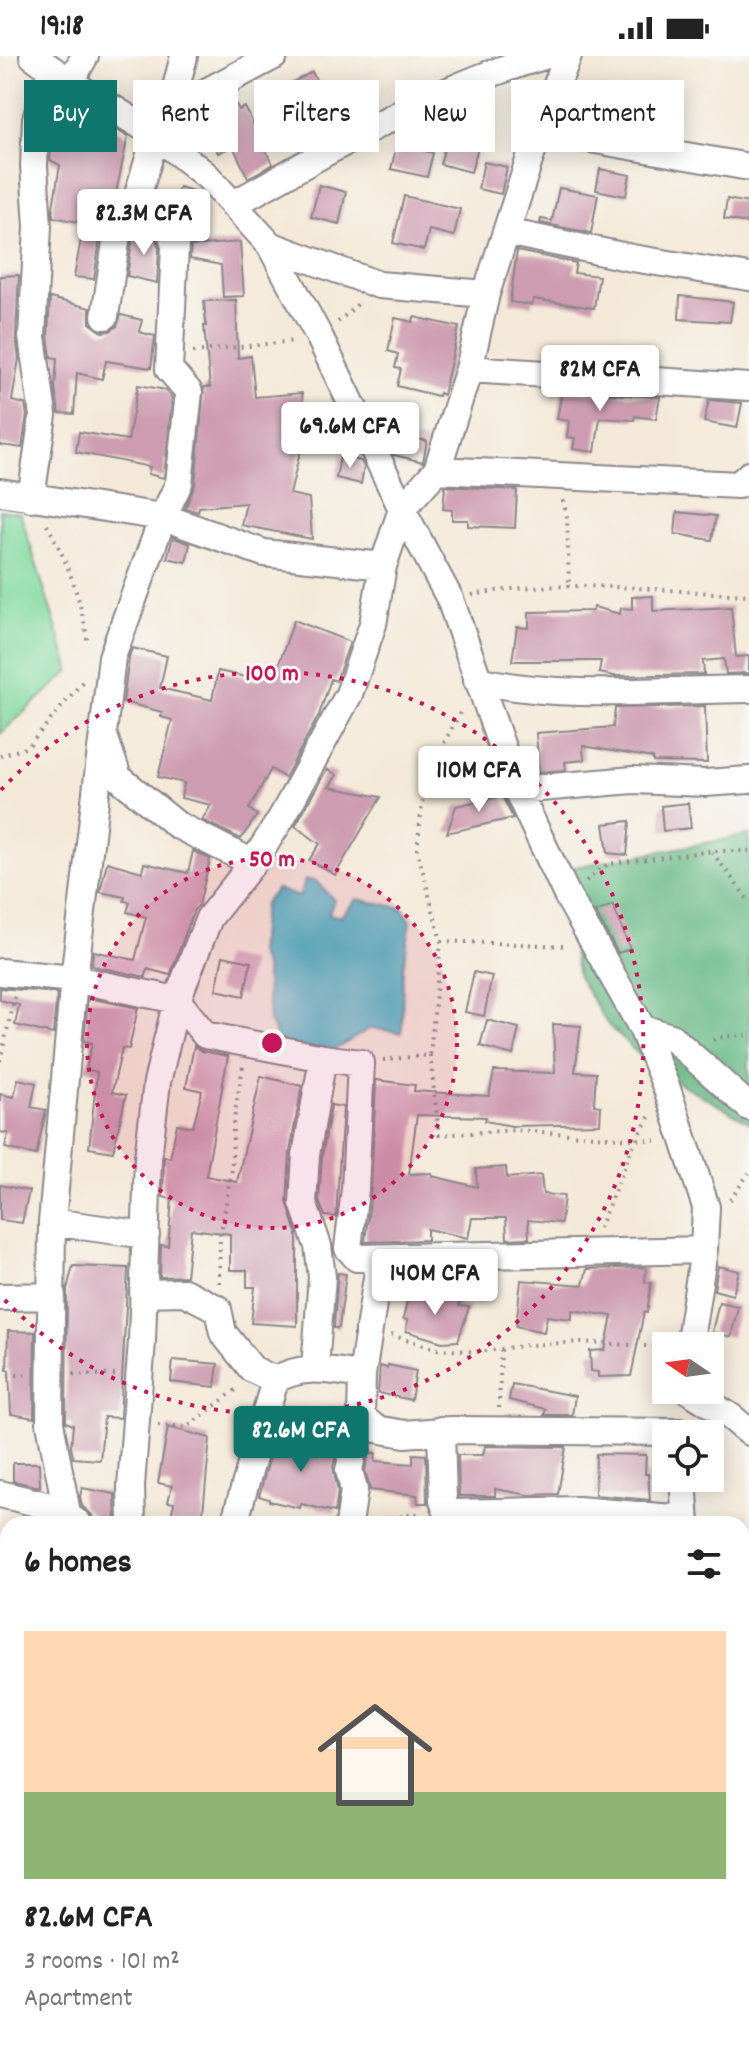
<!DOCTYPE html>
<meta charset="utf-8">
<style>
:root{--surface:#fff;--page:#f2f2f2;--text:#222;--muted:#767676;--line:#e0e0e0;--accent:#0f766e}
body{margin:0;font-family:Dekko,sans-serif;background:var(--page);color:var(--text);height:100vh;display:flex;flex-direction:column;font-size:30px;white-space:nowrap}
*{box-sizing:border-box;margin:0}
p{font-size:26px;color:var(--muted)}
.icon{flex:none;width:44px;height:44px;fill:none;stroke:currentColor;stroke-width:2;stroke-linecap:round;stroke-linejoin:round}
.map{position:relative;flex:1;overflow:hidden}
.panel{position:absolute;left:0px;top:1460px;width:750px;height:538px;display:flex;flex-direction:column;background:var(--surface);border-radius:24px 24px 0 0;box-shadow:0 4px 20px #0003}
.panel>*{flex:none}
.hud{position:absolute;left:24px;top:24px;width:702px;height:72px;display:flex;gap:16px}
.needle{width:52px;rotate:283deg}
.tools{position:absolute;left:652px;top:1276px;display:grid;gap:16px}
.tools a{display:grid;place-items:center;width:72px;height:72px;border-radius:0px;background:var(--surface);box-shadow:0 4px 20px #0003;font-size:40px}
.price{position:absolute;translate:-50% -68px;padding:0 18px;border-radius:8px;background:#fff;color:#222;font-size:26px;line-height:52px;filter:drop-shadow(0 2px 4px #0008)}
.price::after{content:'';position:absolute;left:50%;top:48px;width:24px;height:18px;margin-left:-12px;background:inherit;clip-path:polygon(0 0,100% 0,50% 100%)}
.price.on{background:var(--accent);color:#fff}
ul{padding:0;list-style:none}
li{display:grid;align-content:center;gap:16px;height:424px;padding:0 24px}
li+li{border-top:2px solid var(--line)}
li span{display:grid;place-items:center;height:248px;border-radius:0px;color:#555}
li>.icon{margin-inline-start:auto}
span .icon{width:144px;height:144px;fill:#fffc;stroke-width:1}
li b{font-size:34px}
h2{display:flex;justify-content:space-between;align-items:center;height:96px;padding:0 24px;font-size:34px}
.tag{padding:0 28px;border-radius:0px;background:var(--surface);box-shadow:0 4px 20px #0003;font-size:28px;line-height:72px}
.tag.on{background:var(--accent);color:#fff}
.status{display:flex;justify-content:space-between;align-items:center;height:56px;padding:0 40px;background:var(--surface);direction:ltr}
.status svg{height:22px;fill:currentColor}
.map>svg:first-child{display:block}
.green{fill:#81d99e;stroke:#527e6c;stroke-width:2}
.forest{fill:#68b985;stroke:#456e60;stroke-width:2}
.water{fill:#4ab8c4;stroke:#366d80;stroke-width:2}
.building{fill:#cd9cb0}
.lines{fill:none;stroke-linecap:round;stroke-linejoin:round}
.minor-casing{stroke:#8b868a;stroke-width:30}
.path{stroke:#8b868a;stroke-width:4;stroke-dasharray:2 6;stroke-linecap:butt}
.minor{stroke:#fff;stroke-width:26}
.ring{fill:none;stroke:#c2185b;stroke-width:4;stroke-dasharray:4 8}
.centre{fill:#c2185b;stroke:#f6f6f2;stroke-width:4}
.ring-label{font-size:24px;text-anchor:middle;font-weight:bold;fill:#c2185b;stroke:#f6f6f2;stroke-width:6;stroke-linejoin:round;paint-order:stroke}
</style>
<div class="status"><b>19:18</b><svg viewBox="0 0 49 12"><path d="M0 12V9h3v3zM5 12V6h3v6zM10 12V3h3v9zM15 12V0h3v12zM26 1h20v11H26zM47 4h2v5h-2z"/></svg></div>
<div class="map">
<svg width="749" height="1997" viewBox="0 0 749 1997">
<rect width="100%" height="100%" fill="#f6f6f2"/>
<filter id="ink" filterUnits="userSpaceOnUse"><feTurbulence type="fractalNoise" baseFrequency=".0125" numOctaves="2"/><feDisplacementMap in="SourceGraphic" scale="16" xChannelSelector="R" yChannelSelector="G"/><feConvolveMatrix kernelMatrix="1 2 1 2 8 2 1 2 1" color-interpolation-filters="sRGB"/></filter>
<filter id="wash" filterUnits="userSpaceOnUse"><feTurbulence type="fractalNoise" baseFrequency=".006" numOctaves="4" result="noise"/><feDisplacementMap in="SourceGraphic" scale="32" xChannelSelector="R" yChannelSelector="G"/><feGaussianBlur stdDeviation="1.8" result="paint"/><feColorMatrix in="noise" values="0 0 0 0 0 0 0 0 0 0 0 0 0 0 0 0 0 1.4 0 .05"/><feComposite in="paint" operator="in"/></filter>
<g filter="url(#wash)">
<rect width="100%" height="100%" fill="#f4e9d8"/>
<!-- green -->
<path class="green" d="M 0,454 L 20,457 L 70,615 L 0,678 Z"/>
<!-- forest -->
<path class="forest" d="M 749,779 L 749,1066 L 654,1013 L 608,969 L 578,921 L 557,814 Z"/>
<!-- water -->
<path class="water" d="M 305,824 L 316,825 L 334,844 L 329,858 L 340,861 L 357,843 L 402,852 L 411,865 L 403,912 L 402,977 L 371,972 L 331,996 L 281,989 L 269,965 L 265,913 L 258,897 L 264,847 L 277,833 L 299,841 Z"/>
<g id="blocks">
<!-- building -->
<path class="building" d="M 312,16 L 336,63 L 309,77 L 285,30 Z
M 232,40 L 239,54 L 245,51 L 273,108 L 248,122 L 233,90 L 218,97 L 203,69 L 213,64 L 208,53 Z
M 59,44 L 128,80 L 113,151 L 102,171 L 94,223 L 74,221 L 84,167 L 53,161 L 53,151 L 60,109 L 50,104 L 51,97 L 65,67 L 52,65 Z
M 447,83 L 478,92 L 471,116 L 440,108 Z
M 397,88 L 433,97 L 427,121 L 391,113 Z
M 484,106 L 507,111 L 501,138 L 478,133 Z
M 600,113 L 630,119 L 626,140 L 596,134 Z
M 319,129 L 346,136 L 339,168 L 311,161 Z
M 179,131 L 197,136 L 192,159 L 173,154 Z
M 559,132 L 598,139 L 591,177 L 540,167 L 541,163 L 552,165 Z
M 404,140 L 460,153 L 454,180 L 429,174 L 424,194 L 393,187 Z
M 727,143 L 749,147 L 747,167 L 724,163 Z
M 136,174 L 146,174 L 155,180 L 159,192 L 157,227 L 127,220 L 133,179 Z
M 240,186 L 244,240 L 223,241 L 221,209 L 190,203 L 191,190 Z
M 517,195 L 576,207 L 574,217 L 599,220 L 594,252 L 533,243 L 532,249 L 510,246 Z
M 19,219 L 16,280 L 19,303 L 12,345 L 25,348 L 27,359 L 22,392 L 0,389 L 0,220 Z
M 680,240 L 733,246 L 730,266 L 679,263 Z
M 50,242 L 90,252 L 90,267 L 102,276 L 110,275 L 117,270 L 121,259 L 142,264 L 139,276 L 155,280 L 151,312 L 106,305 L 102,323 L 77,317 L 74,358 L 59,357 L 55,332 L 57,302 L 51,301 L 48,280 Z
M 236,244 L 238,302 L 251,300 L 255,341 L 302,337 L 306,395 L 300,396 L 290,438 L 309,442 L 312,483 L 241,469 L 246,447 L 199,451 L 198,456 L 185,452 L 195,429 L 204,331 L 210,331 L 204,270 L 206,270 L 204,245 Z
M 414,261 L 459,271 L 443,339 L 439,337 L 438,340 L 397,330 L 401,313 L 395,312 L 398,298 L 388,295 L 395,262 L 413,266 Z
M 138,329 L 166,334 L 172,341 L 164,422 L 148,418 L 150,411 L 76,396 L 79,376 L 128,384 Z
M 562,335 L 660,341 L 656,363 L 635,360 L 634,364 L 600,362 L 595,396 L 573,393 L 575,382 L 567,381 L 569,365 L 557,363 Z
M 709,344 L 742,347 L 737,372 L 704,366 Z
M 382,375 L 427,385 L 423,406 L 394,399 Z
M 340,401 L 361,405 L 364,411 L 361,428 L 336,422 Z
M 445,430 L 517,434 L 515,472 L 468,470 L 468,464 L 452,464 L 452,454 L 443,453 Z
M 677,456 L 716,460 L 712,484 L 675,478 Z
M 173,481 L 190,488 L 186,506 L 167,502 Z
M 653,540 L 653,555 L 731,551 L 736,601 L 749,600 L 749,617 L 726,618 L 724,603 L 703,605 L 704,618 L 614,620 L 599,617 L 601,605 L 512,605 L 517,571 L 529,572 L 529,556 L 593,555 L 594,551 L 620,558 L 621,552 L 632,553 L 632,541 Z
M 294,564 L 350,586 L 336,625 L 331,623 L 319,659 L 285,722 L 271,713 L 249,753 L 257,759 L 241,783 L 202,764 L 211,749 L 181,742 L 184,727 L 158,721 L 172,664 L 161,661 L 162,656 L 123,646 L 129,601 L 132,592 L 167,600 L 160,632 L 212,644 L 218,615 L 260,624 L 262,616 L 275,619 Z
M 705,650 L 707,707 L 653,706 L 653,702 L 583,690 L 584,704 L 565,706 L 566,714 L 539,716 L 536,677 L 613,671 L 615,652 Z
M 327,713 L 337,719 L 329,731 L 381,741 L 335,819 L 309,804 L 320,788 L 295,770 Z
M 502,740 L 513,762 L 447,777 L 456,750 Z
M 688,747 L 691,772 L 663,775 L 661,750 Z
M 630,765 L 627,799 L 608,797 L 604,768 Z
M 193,795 L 210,803 L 199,849 L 194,854 L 170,919 L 147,913 L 146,921 L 92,910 L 93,895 L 135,904 L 146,861 L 127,856 L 130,846 L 124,845 L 125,841 L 100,836 L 107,806 L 142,816 L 144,807 L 188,817 Z
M 613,849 L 630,893 L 618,897 L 595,856 Z
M 223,900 L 251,906 L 244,940 L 216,934 Z
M 474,916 L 492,920 L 484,960 L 465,956 Z
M 0,932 L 57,937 L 53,978 L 15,969 L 19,949 L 0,944 Z
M 88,942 L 138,952 L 129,993 L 122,992 L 112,1036 L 126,1039 L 113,1096 L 89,1092 L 97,1016 L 86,1013 L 92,987 L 84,985 Z
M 487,964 L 519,972 L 513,999 L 480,990 Z
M 553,968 L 581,970 L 575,1016 L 596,1017 L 594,1049 L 601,1050 L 600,1068 L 512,1070 L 485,1065 L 486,1061 L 417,1059 L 409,1118 L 432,1117 L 432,1120 L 477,1131 L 476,1113 L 506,1111 L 507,1122 L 541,1119 L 543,1138 L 564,1140 L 561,1167 L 528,1164 L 529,1182 L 507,1183 L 506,1162 L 472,1162 L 468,1182 L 427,1173 L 427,1184 L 365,1186 L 371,1134 L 376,1024 L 415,1029 L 414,1035 L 489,1040 L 494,1015 L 555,1017 Z
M 194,990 L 202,995 L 228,1000 L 206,1120 L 237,1126 L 261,1020 L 302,1030 L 290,1096 L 287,1146 L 297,1177 L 297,1270 L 251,1267 L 255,1231 L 247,1231 L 247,1214 L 230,1214 L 230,1178 L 191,1173 L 186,1220 L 160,1221 L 161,1189 L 168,1190 L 172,1143 L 163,1141 L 164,1100 L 170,1102 L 177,1068 L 193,1071 L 202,1035 L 186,1031 Z
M 18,1023 L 36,1027 L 31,1051 L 46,1054 L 36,1099 L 5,1092 L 8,1077 L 0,1076 L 0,1038 L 14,1041 Z
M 331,1049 L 343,1051 L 336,1161 L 325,1160 L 319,1145 L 322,1101 Z
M 0,1129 L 29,1135 L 22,1167 L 0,1164 Z
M 73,1210 L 128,1212 L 120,1362 L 104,1361 L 100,1404 L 73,1402 L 71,1390 L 73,1369 L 66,1366 L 67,1233 Z
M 718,1210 L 739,1215 L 733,1239 L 714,1234 Z
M 646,1211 L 645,1226 L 651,1227 L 647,1257 L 644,1256 L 631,1320 L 598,1321 L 598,1316 L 591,1315 L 590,1295 L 605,1294 L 612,1260 L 572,1254 L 572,1263 L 547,1260 L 544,1276 L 516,1270 L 521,1224 L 583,1229 L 587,1213 Z
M 338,1217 L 346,1218 L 339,1272 L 334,1272 Z
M 409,1236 L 461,1242 L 459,1250 L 469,1251 L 458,1285 L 442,1286 L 406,1275 L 407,1264 L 403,1263 Z
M 719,1246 L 738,1250 L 731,1281 L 712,1276 Z
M 8,1275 L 35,1276 L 34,1362 L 11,1358 L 9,1314 L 7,1314 Z
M 173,1304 L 218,1308 L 215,1331 L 171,1326 Z
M 388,1309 L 416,1315 L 411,1344 L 378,1337 L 380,1310 L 387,1312 Z
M 512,1328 L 575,1340 L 572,1359 L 544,1359 L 546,1353 L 509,1344 Z
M 283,1354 L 285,1364 L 279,1383 L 317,1392 L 318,1387 L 338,1389 L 333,1411 L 338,1435 L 335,1456 L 301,1448 L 300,1452 L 269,1445 L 269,1443 L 259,1440 Z
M 168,1371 L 210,1382 L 202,1468 L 169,1468 L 174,1447 L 168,1446 L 172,1430 L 158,1427 Z
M 485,1390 L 566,1391 L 558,1438 L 529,1439 L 495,1433 L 495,1440 L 459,1440 L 458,1399 L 483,1399 Z
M 369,1397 L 376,1397 L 375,1405 L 413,1408 L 413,1398 L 426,1399 L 427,1447 L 418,1447 L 417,1439 L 370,1434 L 365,1414 Z
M 596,1398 L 646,1399 L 645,1418 L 648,1418 L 650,1444 L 595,1439 Z
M 13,1407 L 39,1407 L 40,1431 L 13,1425 Z
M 82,1432 L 115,1438 L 116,1468 L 94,1468 L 92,1459 L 82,1450 L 80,1440 Z"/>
</g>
</g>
<g filter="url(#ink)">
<use href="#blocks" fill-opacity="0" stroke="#8b868a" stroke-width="2"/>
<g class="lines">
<!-- minor casing -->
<g class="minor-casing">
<path id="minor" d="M 33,0 L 70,26 L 156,79 L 207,120 L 270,189 L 320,282 L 402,453 L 450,543 L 517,734 L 567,839 L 642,972 L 667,1033 L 706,1151 L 704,1194 L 689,1290
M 70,26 L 85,0
M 170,55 L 274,0
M 539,74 L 749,111
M 234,148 C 334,92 433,32 544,0
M 506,176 L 632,202 L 749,221
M 270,189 L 379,229 L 486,238
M 105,260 L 118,173 L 135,148 L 156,79 L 170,55 L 184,0
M 469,313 L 749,331
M 437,414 L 738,429 L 749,419
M 0,436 L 163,461 L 264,497 L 383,510
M 31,442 L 43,359 L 32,281 L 38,170 L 34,110 L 36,63 L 51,14
M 477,624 C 562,644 662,634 749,633
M 105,683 L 118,721 L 177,769 L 253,807
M 517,734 L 633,724 L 705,727 L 749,724
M 0,916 L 74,923 L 177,944 L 205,979 L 323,1002 L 361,1007 L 355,1133 L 348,1192 L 357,1202 L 704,1194
M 642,972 L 671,981 L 749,1051
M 52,1166 L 146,1179
M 143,1237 L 184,1236 L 218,1253 L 223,1277 L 252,1313 L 275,1324
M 0,1241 L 52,1240
M 315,1312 L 322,1221 L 318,1190 L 303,1147 L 306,1099 L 323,1002
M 688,1334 L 731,1361 L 749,1376
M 361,1360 L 376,1373 L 405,1378 L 452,1374 L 679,1376
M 441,1374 L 443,1445 L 446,1453 L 453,1457 L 578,1454 L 685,1463
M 683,1422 L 686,1468
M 0,1438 L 54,1451 L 78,1467
M 67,1457 L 50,1367 L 52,1166 L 74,923 L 112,601 L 163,461 L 179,427 L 189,336 L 169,313 L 175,190 L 169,170 L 135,148
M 132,1468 L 131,1430 L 142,1285 L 148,1102 L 157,1026 L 177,944 L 209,862 L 253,807 L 282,761 L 349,638 L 373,568 L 383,510 L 402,453 L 437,414 L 469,313 L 486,238 L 539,74 L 568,0
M 234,1468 L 275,1324 C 303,1307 331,1315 362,1319
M 349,1468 L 354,1434 L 349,1414 L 361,1360 L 362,1319 L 380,1202
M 742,1625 L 749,1625
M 742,1709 L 749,1709
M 0,1713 L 8,1668
M 742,1793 L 749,1794
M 0,1857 L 8,1859
M 742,1866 L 749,1886
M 97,1990 L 99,1997
M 488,1997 L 489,1990"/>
</g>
<!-- path -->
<path class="path" d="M 338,266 L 358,248
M 193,296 L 295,285
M 563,444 L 567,461 L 569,529
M 47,469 C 69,507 81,544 88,588
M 472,539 C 563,521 657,535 749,539
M 0,700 L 28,691 L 83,625
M 712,796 L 749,845
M 586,825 L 608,808 L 711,795 L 749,795
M 441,885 L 566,890
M 713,984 L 726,980 L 749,979
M 430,999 L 439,1079 L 516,1074 L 659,1085
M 383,1004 L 430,999 L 441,885 L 417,793 L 425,723 L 462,653
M 0,1005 L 15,941
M 730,1144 L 749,1117
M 599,1172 L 636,1083 L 650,1060
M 219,1227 L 220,1182 L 232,1112 L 233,1069 L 243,1010
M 391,1279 L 437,1293 L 479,1296 L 528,1289 L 582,1286 L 664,1291
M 73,1318 L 117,1319
M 0,1319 L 25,1319
M 499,1352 L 501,1293
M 158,1369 L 187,1371 L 237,1333
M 376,1464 L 423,1457
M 579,1990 L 580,1997
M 175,1997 L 178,1990
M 264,1997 L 265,1990"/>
<!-- minor -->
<use href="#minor" class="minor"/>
</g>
</g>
<!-- distance rings -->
<circle cx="272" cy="987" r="185" fill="#c2185b" fill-opacity=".12"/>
<g class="ring">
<circle cx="272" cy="987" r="185"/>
<path d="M1 734A371 371 0 1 1 1 1240"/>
</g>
<circle cx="272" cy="987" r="12" class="centre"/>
<g class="ring-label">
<text x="272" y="624">100 m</text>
<text x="272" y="810">50 m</text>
</g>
</svg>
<div class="tools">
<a><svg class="needle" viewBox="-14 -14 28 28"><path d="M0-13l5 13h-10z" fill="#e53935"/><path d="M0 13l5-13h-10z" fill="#767676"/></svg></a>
<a><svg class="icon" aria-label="locate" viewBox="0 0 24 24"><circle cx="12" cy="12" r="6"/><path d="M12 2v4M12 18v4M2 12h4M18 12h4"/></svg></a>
</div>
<b class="price" style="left:144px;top:201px">82.3M CFA</b>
<b class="price" style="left:600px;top:357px">82M CFA</b>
<b class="price" style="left:350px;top:414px">69.6M CFA</b>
<b class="price" style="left:479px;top:758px">110M CFA</b>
<b class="price" style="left:435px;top:1261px">140M CFA</b>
<b class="price on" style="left:301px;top:1418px">82.6M CFA</b>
<div class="hud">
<a class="tag on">Buy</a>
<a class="tag">Rent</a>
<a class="tag">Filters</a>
<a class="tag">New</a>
<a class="tag">Apartment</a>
</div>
<section class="panel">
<h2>6 homes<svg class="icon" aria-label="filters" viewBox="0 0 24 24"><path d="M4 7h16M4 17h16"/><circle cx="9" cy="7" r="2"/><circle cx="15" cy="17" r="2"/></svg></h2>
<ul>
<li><span style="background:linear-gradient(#ffd9b3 65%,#8fb573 0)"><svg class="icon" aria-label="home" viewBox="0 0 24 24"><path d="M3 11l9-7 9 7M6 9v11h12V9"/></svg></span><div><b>82.6M CFA</b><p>3 rooms · 101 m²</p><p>Apartment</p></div></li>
</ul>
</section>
</div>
